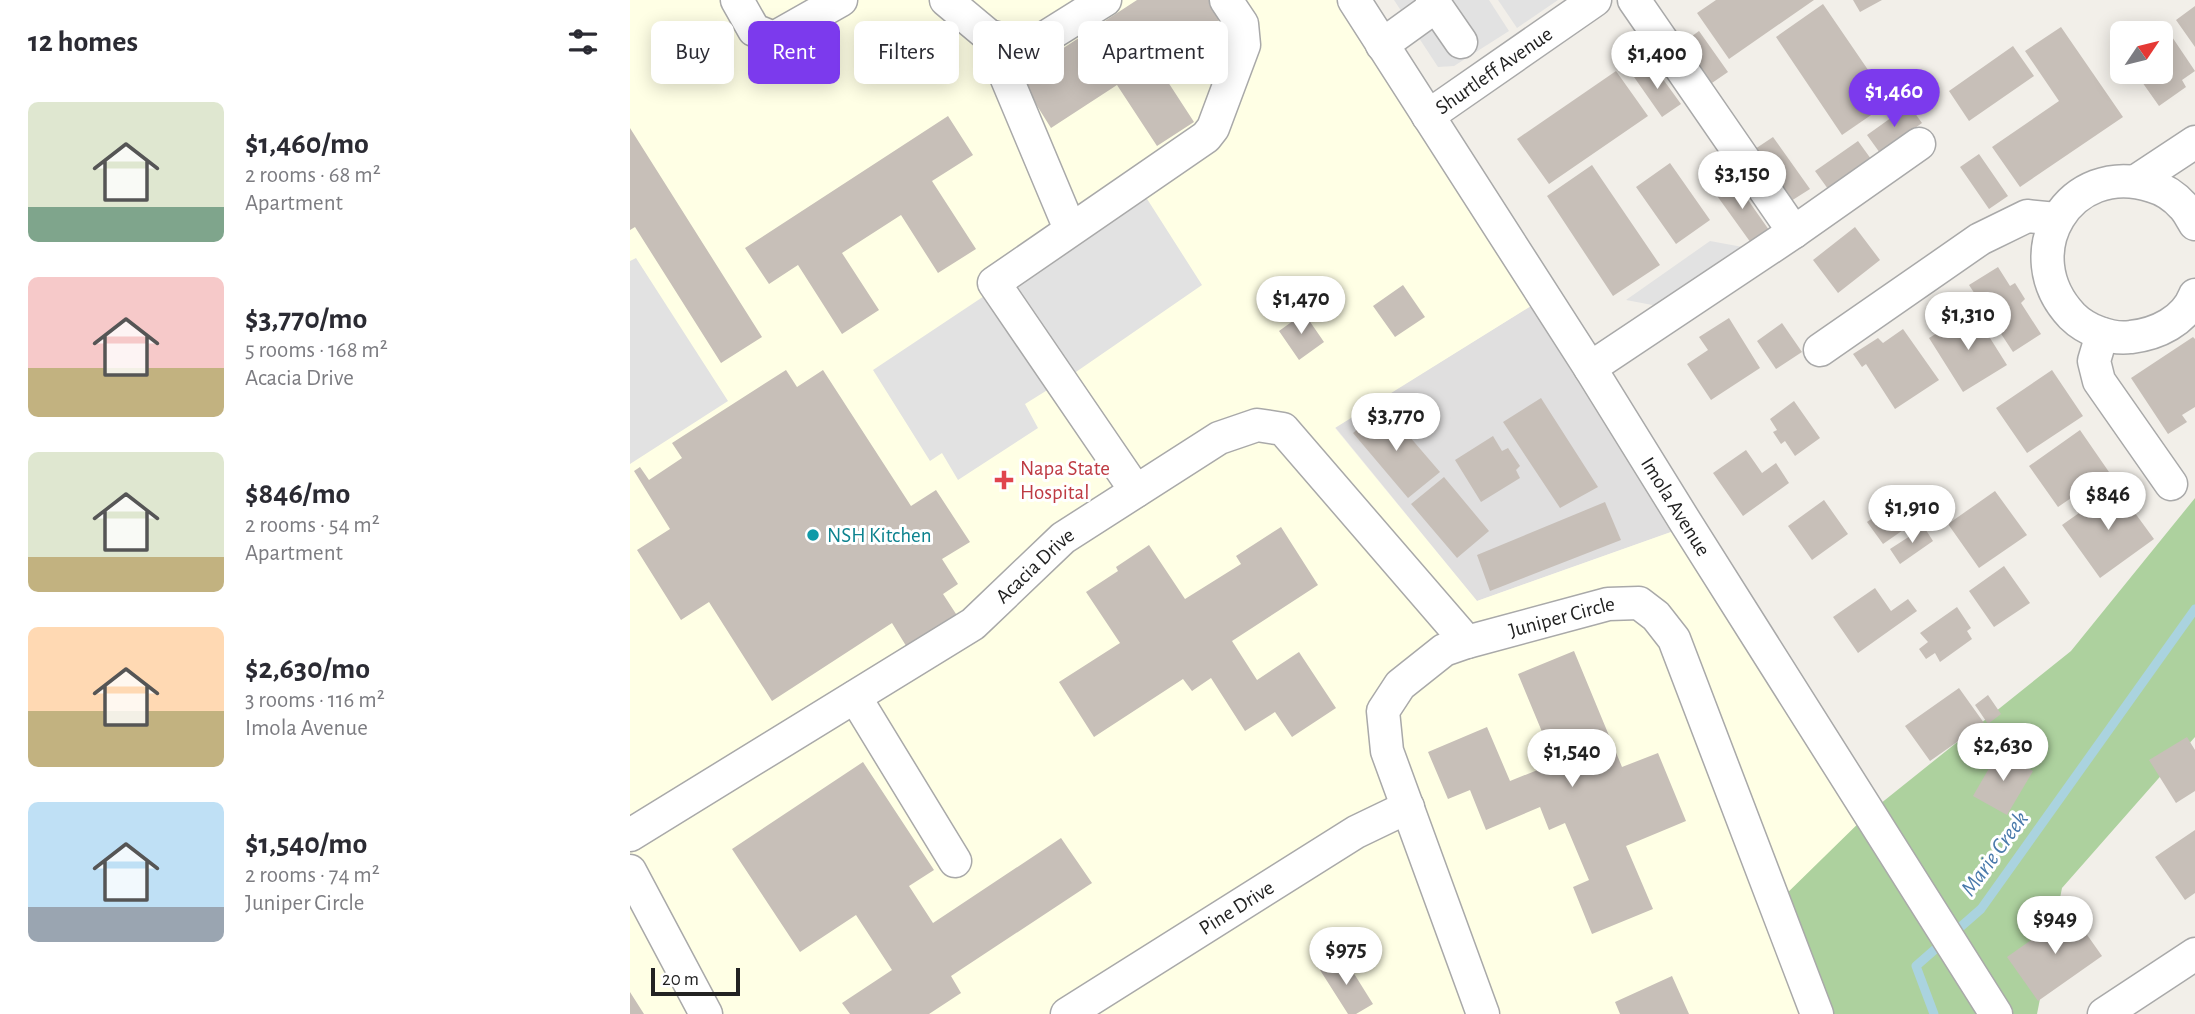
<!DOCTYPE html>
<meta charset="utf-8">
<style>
:root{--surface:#fff;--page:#f7f7f7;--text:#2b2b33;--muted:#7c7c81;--accent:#7c3aed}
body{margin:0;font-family:"Alegreya Sans",sans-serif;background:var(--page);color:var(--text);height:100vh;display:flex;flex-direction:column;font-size:26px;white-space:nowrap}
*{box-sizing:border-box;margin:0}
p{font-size:23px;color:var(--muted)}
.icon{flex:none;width:38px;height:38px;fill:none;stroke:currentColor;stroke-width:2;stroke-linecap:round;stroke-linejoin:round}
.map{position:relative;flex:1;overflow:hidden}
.side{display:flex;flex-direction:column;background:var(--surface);width:630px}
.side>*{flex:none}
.banner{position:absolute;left:21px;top:21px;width:665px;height:63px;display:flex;gap:14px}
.needle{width:46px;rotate:55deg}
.controls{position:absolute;left:1480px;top:21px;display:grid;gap:14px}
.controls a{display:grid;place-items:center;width:63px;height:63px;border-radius:10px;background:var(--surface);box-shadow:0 4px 18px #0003;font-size:35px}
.scale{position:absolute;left:21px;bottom:18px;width:89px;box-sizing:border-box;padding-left:7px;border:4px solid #222;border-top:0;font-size:19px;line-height:24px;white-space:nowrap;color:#222;-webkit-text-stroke:5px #fff;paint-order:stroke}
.price{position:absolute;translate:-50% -60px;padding:0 16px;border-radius:24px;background:#fff;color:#222;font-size:23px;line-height:46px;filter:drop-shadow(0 2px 4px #0008)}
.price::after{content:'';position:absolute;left:50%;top:42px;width:21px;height:16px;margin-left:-10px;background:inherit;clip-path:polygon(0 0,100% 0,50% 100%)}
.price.current{background:var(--accent);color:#fff}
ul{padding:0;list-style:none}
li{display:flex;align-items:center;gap:21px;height:175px;padding:0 28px}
li span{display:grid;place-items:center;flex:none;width:196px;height:140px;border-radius:10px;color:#555}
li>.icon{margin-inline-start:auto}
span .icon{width:84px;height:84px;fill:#fffc;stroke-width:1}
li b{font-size:30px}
h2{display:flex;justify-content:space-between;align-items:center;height:84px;padding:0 28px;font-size:30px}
.pill{padding:0 24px;border-radius:10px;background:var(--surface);box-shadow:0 4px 18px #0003;font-size:24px;line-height:63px}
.pill.current{background:var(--accent);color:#fff}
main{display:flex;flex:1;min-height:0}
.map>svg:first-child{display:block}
.residential{fill:#e0dfdf}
.education{fill:#ffffe5}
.forest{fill:#add19e}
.parking{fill:#e2e2e2}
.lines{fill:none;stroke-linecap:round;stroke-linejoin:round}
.stream{stroke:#aad3df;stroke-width:9}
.building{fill:#c7bfb8}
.minor-casing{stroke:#a9a9a9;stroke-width:35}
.minor{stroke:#fff;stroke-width:32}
.health-dot{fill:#e0444e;stroke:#fff;stroke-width:2.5}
.culture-dot{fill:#0f9aa8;stroke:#fff;stroke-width:2.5}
.labels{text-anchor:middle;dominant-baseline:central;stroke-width:6;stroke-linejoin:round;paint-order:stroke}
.street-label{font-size:21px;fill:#222;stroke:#fff}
.health-label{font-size:21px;fill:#be3a42;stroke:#fff;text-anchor:start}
.culture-label{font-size:21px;fill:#0d838f;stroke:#fff;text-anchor:start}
.water-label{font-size:23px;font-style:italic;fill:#4a7aab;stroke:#fff}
</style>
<main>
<section class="side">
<h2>12 homes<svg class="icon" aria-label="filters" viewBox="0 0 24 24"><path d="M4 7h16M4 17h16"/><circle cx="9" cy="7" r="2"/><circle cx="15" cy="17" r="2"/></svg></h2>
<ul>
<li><span style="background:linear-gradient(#dfe7d0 75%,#7fa58c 0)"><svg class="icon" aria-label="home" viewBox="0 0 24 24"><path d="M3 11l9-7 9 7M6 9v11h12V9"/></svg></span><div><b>$1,460/mo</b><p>2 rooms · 68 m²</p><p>Apartment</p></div></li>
<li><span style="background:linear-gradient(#f6c9c9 65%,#c2b280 0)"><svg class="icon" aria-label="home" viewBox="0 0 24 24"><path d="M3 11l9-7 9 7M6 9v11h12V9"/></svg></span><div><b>$3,770/mo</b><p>5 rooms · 168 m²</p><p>Acacia Drive</p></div></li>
<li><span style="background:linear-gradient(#dfe7d0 75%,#c2b280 0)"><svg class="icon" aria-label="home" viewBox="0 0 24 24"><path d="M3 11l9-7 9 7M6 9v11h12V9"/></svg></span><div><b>$846/mo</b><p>2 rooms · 54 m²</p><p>Apartment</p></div></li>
<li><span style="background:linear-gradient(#ffd9b3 60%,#c2b280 0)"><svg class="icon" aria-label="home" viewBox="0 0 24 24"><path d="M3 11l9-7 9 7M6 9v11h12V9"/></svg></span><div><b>$2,630/mo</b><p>3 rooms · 116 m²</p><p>Imola Avenue</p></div></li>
<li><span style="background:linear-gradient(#bfe0f5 75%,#9aa5b1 0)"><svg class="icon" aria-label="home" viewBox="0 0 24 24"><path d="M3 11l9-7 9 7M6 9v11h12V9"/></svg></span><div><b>$1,540/mo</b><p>2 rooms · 74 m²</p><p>Juniper Circle</p></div></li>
</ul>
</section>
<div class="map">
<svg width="1565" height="1014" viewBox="0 0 1565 1014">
<rect width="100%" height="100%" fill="#f2efe9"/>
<!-- residential -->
<path class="residential" d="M 901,306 L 1041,532 L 847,601 L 705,427 Z"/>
<!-- education -->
<path class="education" d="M 0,0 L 724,0 L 798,116 L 901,306 L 705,428 L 847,601 L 1041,532 L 1135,668 L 1366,1014 L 0,1014 Z"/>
<!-- forest -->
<path class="forest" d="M 1565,498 L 1565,737 L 1432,888 L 1407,1014 L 1187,1014 L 1145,905 L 1240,812 L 1441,651 Z"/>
<!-- parking -->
<path class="parking" d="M 764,0 L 859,0 L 879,31 L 824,66 L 808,67 Z
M 868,0 L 928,0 L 887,28 Z
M 512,191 L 572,285 L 443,374 L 395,404 L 408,428 L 328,480 L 312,453 L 300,461 L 243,370 Z
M 1080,241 L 1118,248 L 1033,307 L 996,300 Z
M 6,258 L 98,401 L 0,464 L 0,261 Z"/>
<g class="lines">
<!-- stream -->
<path class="stream" d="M 1304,1014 L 1286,966 L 1351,909 L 1565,609"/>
</g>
<!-- building -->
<path class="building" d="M 507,0 L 583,0 L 594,17 L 525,62 L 564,122 L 527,146 L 487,85 L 421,128 L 389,77 Z
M 1086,0 L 1184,0 L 1099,59 L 1067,13 Z
M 1223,0 L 1252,0 L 1230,12 Z
M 1193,4 L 1260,102 L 1212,135 L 1146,37 Z
M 1565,6 L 1565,47 L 1546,20 Z
M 1534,25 L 1565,71 L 1552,80 L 1556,87 L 1529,106 L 1505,72 L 1531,72 L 1531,33 L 1523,33 Z
M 1431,27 L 1493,117 L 1390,187 L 1362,147 L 1429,101 L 1395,51 Z
M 1069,31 L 1098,72 L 1079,85 L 1051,44 Z
M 1383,46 L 1404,76 L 1339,121 L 1319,91 Z
M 1022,64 L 1051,104 L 1032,117 L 1004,77 Z
M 986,71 L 1018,116 L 919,184 L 887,139 Z
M 1279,105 L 1292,123 L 1250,153 L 1237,135 Z
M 318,116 L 343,155 L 302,181 L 346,249 L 308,273 L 271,215 L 212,253 L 249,310 L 212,334 L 168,265 L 139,284 L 115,248 Z
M 0,128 L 132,337 L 91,363 L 5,227 L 0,230 Z
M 1143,137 L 1180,189 L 1161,201 L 1125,149 Z
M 1228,141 L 1241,159 L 1198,189 L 1185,171 Z
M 1349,154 L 1378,196 L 1359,209 L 1330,167 Z
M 1040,163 L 1080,220 L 1046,244 L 1006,187 Z
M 962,165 L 1030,265 L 983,296 L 917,196 Z
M 1104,180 L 1139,230 L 1121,243 L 1085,193 Z
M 1225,227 L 1250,260 L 1208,293 L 1183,260 Z
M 1368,267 L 1380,286 L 1385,283 L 1395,299 L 1391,303 L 1411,334 L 1383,352 L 1339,285 Z
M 773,285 L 795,317 L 765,337 L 743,306 Z
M 1343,311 L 1377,365 L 1333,392 L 1299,338 Z
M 674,313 L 694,342 L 669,360 L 649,331 Z
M 1099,318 L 1130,368 L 1081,400 L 1057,364 L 1078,350 L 1069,337 Z
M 1152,323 L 1172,352 L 1146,369 L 1127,341 Z
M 1273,329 L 1309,380 L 1265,409 L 1236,364 L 1232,367 L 1223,354 L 1248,338 L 1253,343 Z
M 1563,337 L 1565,339 L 1565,407 L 1552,415 L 1557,422 L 1538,434 L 1501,378 Z
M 156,370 L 167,387 L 193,370 L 281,506 L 306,490 L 340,542 L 312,559 L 328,584 L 313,594 L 328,617 L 278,649 L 262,623 L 142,701 L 79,602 L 51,620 L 7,550 L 40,529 L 4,471 L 10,467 L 19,480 L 52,458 L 42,443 Z
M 1422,370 L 1453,416 L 1397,453 L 1366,408 Z
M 911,398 L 968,487 L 930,508 L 873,422 Z
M 1164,401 L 1190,438 L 1165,456 L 1155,441 L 1151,444 L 1143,432 L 1147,430 L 1140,419 Z
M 754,407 L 810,472 L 778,498 L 723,433 Z
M 1450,430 L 1479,472 L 1428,507 L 1399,466 Z
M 863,436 L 872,451 L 878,448 L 890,466 L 886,470 L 890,478 L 851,502 L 825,460 Z
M 1116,450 L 1132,473 L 1146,463 L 1159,483 L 1113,516 L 1083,473 Z
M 814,477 L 859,531 L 827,558 L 781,504 Z
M 1486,487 L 1524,539 L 1470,578 L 1432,525 Z
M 1286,488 L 1302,510 L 1253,544 L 1237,522 Z
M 1365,491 L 1397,535 L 1349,568 L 1318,524 Z
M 1194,500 L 1218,534 L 1182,560 L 1158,526 Z
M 975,502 L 991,540 L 860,591 L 847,555 Z
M 651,527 L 688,585 L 602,641 L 627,680 L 669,652 L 706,708 L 662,737 L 645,712 L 615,731 L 581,678 L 562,691 L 553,679 L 464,737 L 429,682 L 490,643 L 456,592 L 488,571 L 486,567 L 519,545 L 555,599 L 611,564 L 606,556 Z
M 1294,527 L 1303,541 L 1270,564 L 1260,549 Z
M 1374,566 L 1400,603 L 1364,627 L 1339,591 Z
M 1245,588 L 1261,611 L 1278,599 L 1287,611 L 1228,653 L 1203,617 Z
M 1327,607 L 1341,628 L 1337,631 L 1342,639 L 1310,662 L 1305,653 L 1296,659 L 1289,649 L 1298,642 L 1290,633 Z
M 944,651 L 992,767 L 1028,753 L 1056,821 L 996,846 L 1023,909 L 962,934 L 943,887 L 959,880 L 935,823 L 919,830 L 910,807 L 856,830 L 840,790 L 818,799 L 798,752 L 857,727 L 880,781 L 925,763 L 888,674 Z
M 1329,688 L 1354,723 L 1300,761 L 1275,726 Z
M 1358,695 L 1371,714 L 1358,724 L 1345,705 Z
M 1557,737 L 1565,750 L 1565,791 L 1546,803 L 1519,760 Z
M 1369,751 L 1403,771 L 1377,815 L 1343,796 Z
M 233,762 L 304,870 L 279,886 L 303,923 L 431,838 L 462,883 L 321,976 L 331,993 L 299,1014 L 220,1014 L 212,1003 L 262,970 L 226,915 L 170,952 L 102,849 Z
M 1565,830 L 1565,893 L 1555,900 L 1525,857 Z
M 1441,912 L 1472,956 L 1408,1001 L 1377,957 Z
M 713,956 L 743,1004 L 726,1014 L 718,1014 L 690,970 Z
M 1042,976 L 1059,1014 L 990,1014 L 985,1002 Z
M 0,992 L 14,1014 L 0,1014 Z"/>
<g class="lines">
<!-- minor casing -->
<g class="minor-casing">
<g id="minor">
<path d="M 107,0 L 124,30 L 144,38 L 211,0"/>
<path d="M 316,0 L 359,36 L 440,229"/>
<path id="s1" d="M 724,0 L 960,368 L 1056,523 L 1366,1014"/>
<path d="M 802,0 L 831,42"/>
<path d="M 1004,0 L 1164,232"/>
<path d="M 359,36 L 379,41 L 411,40 L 475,0"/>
<path d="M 752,45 L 806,6"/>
<path id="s2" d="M 798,116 L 965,0"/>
<path d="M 1506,181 L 1565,142"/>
<path d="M 1565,224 C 1561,218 1558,211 1553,206 C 1545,197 1533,189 1522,186 C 1439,159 1383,254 1442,316 C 1456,330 1481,340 1501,337 C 1527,334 1555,321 1565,295"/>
<path d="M 1472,334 L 1464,361 L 1469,381 L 1541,484"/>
<path d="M 1190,350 L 1350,239 L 1397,216 L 1426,219"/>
<path d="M 960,368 L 1164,232 L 1289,144"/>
<path d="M 506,491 L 364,283 L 576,137 L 583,128 L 614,45 L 612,24 L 596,0"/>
<path d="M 225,697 L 325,861"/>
<path id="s3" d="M 0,835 L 343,624 L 433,538 L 589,438 L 627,425 L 653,429 L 837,642"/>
<path d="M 0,871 L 76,1014"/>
<path id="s4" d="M 437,1014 L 726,832 L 778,807"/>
<path id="s5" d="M 853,1014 L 757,751 L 753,711 L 770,685 L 814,650 L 837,642 L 978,604 L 1009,603 L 1026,616 L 1044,639 L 1187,1014"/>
<path d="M 1474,1014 L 1565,954"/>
</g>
</g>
<!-- minor -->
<use href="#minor" class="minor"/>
</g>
<!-- markers -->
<path class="health-dot" d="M370.5 469.5h7v7h7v7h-7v7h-7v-7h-7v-7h7z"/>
<circle class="culture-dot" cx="183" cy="535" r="7"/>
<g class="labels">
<!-- street labels -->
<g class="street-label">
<text stroke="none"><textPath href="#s2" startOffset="80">Shurtleff Avenue</textPath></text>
<text stroke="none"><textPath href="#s1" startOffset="600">Imola Avenue</textPath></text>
<text stroke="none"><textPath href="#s3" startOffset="488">Acacia Drive</textPath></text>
<text stroke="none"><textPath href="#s5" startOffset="530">Juniper Circle</textPath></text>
<text stroke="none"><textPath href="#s4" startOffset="200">Pine Drive</textPath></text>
</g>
<!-- health labels -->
<g class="health-label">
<text x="390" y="468">Napa State<tspan x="390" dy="24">Hospital</tspan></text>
</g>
<!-- culture labels -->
<g class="culture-label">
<text x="197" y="535">NSH Kitchen</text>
</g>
<!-- water labels -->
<g class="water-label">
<text transform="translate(1365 854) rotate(-54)">Marie Creek</text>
</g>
</g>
</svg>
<div class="controls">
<a><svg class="needle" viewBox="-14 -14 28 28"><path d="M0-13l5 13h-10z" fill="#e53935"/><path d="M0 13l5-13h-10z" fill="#7c7c81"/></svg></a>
</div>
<div class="scale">20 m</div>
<b class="price" style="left:1027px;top:91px">$1,400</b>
<b class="price current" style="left:1264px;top:129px">$1,460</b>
<b class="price" style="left:1112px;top:211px">$3,150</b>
<b class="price" style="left:671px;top:336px">$1,470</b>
<b class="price" style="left:1338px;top:352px">$1,310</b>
<b class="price" style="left:766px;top:453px">$3,770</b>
<b class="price" style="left:1478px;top:532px">$846</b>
<b class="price" style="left:1282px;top:545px">$1,910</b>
<b class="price" style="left:1373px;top:783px">$2,630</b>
<b class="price" style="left:942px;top:789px">$1,540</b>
<b class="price" style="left:1425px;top:956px">$949</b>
<b class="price" style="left:716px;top:987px">$975</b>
<div class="banner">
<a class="pill">Buy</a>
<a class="pill current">Rent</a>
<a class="pill">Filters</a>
<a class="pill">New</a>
<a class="pill">Apartment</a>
</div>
</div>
</main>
